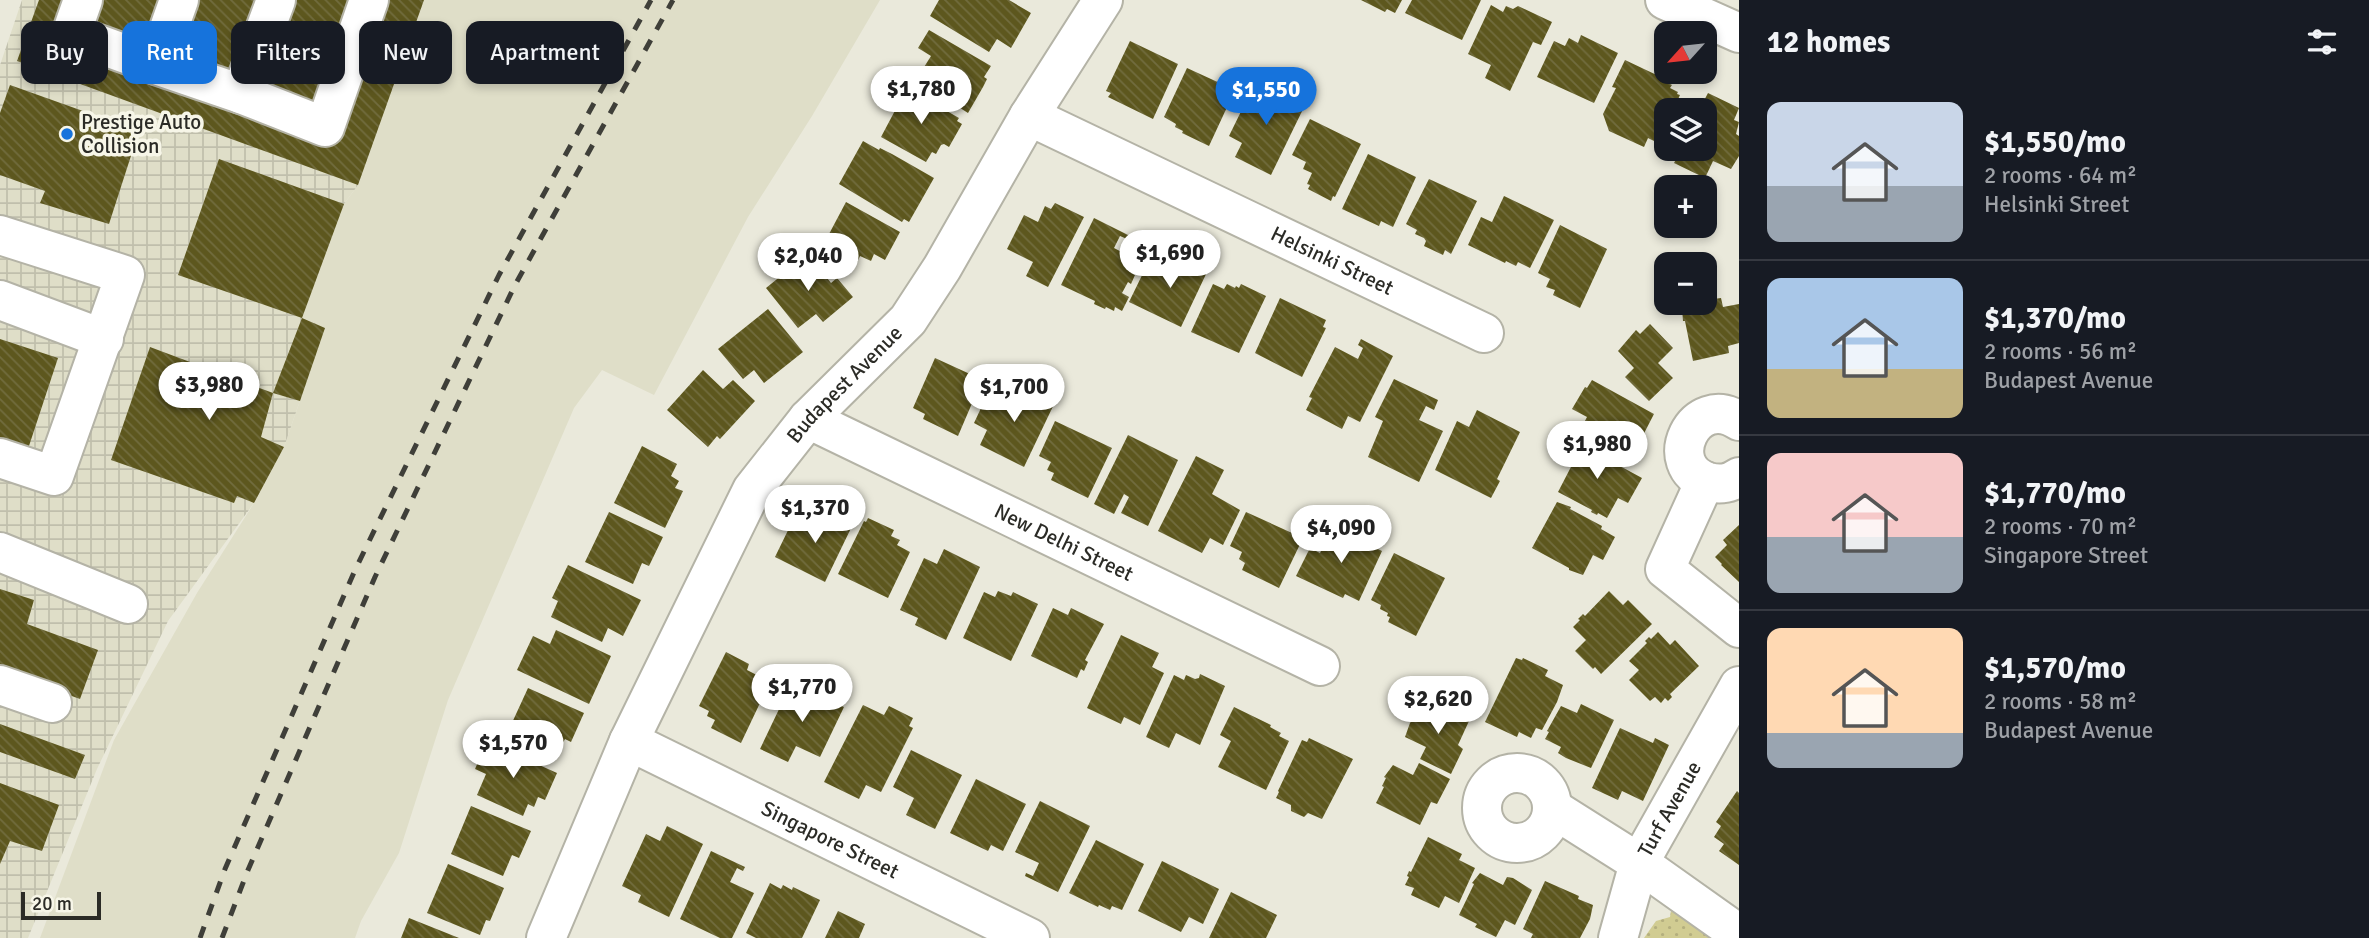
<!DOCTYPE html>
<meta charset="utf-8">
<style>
:root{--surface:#171b24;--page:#242831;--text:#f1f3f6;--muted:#9ea1a6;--line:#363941;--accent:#1673dc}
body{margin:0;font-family:Signika,sans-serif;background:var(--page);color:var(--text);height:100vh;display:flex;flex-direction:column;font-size:26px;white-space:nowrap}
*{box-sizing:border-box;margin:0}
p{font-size:23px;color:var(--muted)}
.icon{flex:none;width:38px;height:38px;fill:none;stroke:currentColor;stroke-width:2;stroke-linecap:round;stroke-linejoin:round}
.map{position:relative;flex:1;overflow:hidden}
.details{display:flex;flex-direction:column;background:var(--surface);width:630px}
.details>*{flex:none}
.banner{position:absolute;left:21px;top:21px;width:665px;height:63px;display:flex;gap:14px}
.needle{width:46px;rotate:243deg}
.buttons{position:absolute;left:1654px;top:21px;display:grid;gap:14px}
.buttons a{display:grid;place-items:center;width:63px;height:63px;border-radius:14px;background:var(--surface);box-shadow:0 4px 10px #0003;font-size:35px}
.scale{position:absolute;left:21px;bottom:18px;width:80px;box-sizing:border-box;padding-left:7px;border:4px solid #2b2b26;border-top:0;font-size:19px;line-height:24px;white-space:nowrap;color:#2b2b26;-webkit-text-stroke:5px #f7f6e8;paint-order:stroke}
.price{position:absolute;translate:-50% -60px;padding:0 16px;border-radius:24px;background:#fff;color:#222;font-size:23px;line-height:46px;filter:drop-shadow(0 2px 4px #0008)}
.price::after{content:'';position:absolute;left:50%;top:42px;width:21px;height:16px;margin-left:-10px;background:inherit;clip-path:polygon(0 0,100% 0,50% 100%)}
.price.active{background:var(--accent);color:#fff}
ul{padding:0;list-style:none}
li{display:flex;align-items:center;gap:21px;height:175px;padding:0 28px}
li+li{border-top:2px solid var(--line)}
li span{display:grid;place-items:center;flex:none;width:196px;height:140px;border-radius:14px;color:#555}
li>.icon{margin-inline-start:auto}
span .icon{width:84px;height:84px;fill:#fffc;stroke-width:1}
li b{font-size:30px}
h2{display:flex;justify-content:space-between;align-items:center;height:84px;padding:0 28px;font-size:30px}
.tag{padding:0 24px;border-radius:14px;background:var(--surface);box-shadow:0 4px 10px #0003;font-size:24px;line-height:63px}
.tag.active{background:var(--accent);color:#fff}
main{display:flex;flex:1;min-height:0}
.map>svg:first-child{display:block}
.built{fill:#dfdec8}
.industrial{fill:url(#industrial-grid)}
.park{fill:url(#park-dots)}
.building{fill:url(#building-back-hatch)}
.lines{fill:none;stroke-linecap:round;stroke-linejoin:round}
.minor-casing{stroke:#b4b3a6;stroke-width:42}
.minor{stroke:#fff;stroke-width:38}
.rail{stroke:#3f3f39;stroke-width:5;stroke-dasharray:12 12;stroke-linecap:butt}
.poi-dot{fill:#1673dc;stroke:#f7f6e8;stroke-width:2.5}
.labels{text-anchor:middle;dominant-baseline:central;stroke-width:7;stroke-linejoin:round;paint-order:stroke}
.poi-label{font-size:21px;fill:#2b2b26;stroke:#f7f6e8;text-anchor:start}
.street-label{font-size:21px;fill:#2b2b26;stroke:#f7f6e8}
</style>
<main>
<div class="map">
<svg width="1739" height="938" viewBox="0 0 1739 938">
<defs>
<pattern id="industrial-grid" width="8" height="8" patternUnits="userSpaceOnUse" patternTransform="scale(1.75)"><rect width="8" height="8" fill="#dfdec8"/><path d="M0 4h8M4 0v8" fill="none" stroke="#c0bfac"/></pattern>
<pattern id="park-dots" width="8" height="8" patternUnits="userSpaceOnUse" patternTransform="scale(1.75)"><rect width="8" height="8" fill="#d1cc92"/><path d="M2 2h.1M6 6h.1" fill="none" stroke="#b4af7e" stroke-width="1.8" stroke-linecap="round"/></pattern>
<pattern id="building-back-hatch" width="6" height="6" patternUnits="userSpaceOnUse" patternTransform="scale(1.75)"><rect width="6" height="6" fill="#5d571e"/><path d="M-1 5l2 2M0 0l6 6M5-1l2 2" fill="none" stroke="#716c3e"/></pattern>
</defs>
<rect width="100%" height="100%" fill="#eae9db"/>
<!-- built -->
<path class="built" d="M 424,0 L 880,0 L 812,116 L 748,217 L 654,395 L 602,370 L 574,408 L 448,700 L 399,853 L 361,921 L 355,938 L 40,938 L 114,740 L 197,593 L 254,503 L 284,447 L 325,328 L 302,318 L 344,204 L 358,185 Z"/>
<!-- industrial -->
<path class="industrial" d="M 22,0 L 424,0 L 358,185 L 344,204 L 302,317 L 325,328 L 284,447 L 254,503 L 168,621 L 97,769 L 28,938 L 0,938 L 0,65 Z"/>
<!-- park -->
<path class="park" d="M 1671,911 L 1677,913 L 1716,938 L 1644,938 L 1656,921 L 1670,917 Z"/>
<!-- building -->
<path class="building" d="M 39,0 L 68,0 L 53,45 L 333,144 L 384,0 L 424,0 L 358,185 L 17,61 Z
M 100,0 L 161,0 L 144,49 L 90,28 Z
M 195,0 L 258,0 L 231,78 L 175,59 Z
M 290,0 L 353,0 L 315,108 L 258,89 Z
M 939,0 L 1009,0 L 1031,13 L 1011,48 L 997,39 L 989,52 L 930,16 Z
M 1361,0 L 1402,0 L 1395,13 L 1387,9 L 1385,12 Z
M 1412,0 L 1481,0 L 1462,40 L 1405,13 Z
M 1491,5 L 1503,12 L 1506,6 L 1513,9 L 1518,6 L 1552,22 L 1541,45 L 1533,42 L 1510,91 L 1485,78 L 1491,65 L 1468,54 Z
M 929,30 L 991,66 L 984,77 L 987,79 L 983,87 L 968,113 L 916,80 L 931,56 L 918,48 Z
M 1581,35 L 1618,53 L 1594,103 L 1537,77 L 1554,41 L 1565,46 L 1569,38 L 1578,43 Z
M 1130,41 L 1178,64 L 1153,119 L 1108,97 L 1111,93 L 1106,91 Z
M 1625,60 L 1663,78 L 1662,80 L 1672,85 L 1670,88 L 1678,92 L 1677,94 L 1680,95 L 1673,110 L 1666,110 L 1666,126 L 1658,143 L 1648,138 L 1644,147 L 1609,131 L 1603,114 L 1616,88 L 1612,87 Z
M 1187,68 L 1235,90 L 1209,146 L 1182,133 L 1183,131 L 1175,127 L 1176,124 L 1164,117 Z
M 10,85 L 139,131 L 109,224 L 40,203 L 45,191 L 0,175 L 0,113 Z
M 1254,85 L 1271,93 L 1274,87 L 1306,103 L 1271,175 L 1235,157 L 1242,143 L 1229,136 Z
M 907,88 L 959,118 L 957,121 L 962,124 L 949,147 L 944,144 L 941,145 L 936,154 L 932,152 L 926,162 L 881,137 Z
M 1708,93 L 1739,108 L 1734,120 L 1739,122 L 1736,134 L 1739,136 L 1739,156 L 1731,169 L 1713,161 L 1705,178 L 1674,163 L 1681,149 L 1704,149 L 1704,110 L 1699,110 Z
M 1310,119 L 1361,144 L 1335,197 L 1333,196 L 1331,201 L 1308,189 L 1310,185 L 1307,184 L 1312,173 L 1303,169 L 1306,162 L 1292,155 Z
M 863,141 L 879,150 L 880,148 L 892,154 L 934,178 L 909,222 L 904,219 L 902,222 L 839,184 Z
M 1368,154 L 1416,177 L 1393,227 L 1381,221 L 1379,226 L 1342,209 Z
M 219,159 L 344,204 L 302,318 L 178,275 Z
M 1429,179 L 1477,201 L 1451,254 L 1445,250 L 1443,255 L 1424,246 L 1426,241 L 1424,238 L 1415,234 L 1417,230 L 1406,224 Z
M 1504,196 L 1554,220 L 1530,268 L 1518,262 L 1516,266 L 1506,261 L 1505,263 L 1468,245 L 1481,217 L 1492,222 Z
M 846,202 L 900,232 L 885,260 L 874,254 L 871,261 L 860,256 L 854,269 L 820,251 Z
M 1055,203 L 1084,217 L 1048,287 L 1026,276 L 1033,262 L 1007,249 L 1024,215 L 1038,222 L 1045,206 L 1051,209 Z
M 1094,218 L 1128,235 L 1127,239 L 1120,236 L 1114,248 L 1137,260 L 1131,273 L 1135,275 L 1131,284 L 1128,282 L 1122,293 L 1129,297 L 1122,311 L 1115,307 L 1114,311 L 1106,307 L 1105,309 L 1094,304 L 1095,301 L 1061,285 Z
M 1560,225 L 1607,249 L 1580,308 L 1553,295 L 1555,290 L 1546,287 L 1550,279 L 1538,273 Z
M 808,254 L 831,283 L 837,278 L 853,297 L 823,322 L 816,314 L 798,328 L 766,288 Z
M 1182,256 L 1206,268 L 1207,272 L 1181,327 L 1129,302 L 1147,265 L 1169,276 L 1177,258 L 1181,259 Z
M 1213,284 L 1224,289 L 1227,284 L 1235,288 L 1236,286 L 1239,288 L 1241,284 L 1266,296 L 1239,353 L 1191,332 Z
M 1280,298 L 1326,320 L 1323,327 L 1326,328 L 1302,377 L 1255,353 Z
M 1721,298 L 1723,307 L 1739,304 L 1739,343 L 1728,346 L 1729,353 L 1693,361 L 1685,321 L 1683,321 L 1682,309 L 1707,304 L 1707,300 Z
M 768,309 L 803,352 L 764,383 L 754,370 L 743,379 L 718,349 Z
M 302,318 L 325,328 L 300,401 L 273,393 L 261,437 L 284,447 L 254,503 L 237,496 L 234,503 L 111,460 L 150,347 L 273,393 Z
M 1650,324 L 1673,348 L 1658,363 L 1673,378 L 1649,401 L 1625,377 L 1634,368 L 1618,351 L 1636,330 L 1640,334 Z
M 0,339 L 58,358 L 26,455 L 0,445 Z
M 1361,339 L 1393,356 L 1360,422 L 1348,416 L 1342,429 L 1306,410 L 1312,398 L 1309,397 L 1335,347 L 1358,359 L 1363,348 L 1358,345 Z
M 935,358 L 983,380 L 978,390 L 981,391 L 979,395 L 976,394 L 958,436 L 923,419 L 925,414 L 913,408 Z
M 703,370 L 723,389 L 733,380 L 755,401 L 720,439 L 717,436 L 708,447 L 667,410 Z
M 1394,379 L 1438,400 L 1434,410 L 1426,406 L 1419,420 L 1443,431 L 1419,482 L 1368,457 L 1383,421 L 1375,417 Z
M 1592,380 L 1654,414 L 1638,445 L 1630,441 L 1625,452 L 1609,443 L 1606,449 L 1584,439 L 1584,437 L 1578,434 L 1587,417 L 1572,409 L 1585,387 L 1587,388 Z
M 1030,388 L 1056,400 L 1024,467 L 980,445 L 987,430 L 974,423 L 990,389 L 1023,403 Z
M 1477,410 L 1520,432 L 1497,479 L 1500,481 L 1491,498 L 1435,470 L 1457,421 L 1469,427 Z
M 1055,421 L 1112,448 L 1088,498 L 1051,480 L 1054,473 L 1047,470 L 1051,462 L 1039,456 Z
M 1128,435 L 1178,460 L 1148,526 L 1121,513 L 1129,497 L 1124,494 L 1114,514 L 1094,504 Z
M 1572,443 L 1582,448 L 1583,446 L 1591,450 L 1592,448 L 1595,450 L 1594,452 L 1642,478 L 1628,503 L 1618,498 L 1607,518 L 1598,513 L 1597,515 L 1591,512 L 1592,510 L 1558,492 L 1572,465 L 1563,460 Z
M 642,446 L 677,464 L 671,476 L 679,481 L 675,488 L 683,491 L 665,528 L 614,503 Z
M 1196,456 L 1224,470 L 1212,494 L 1240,510 L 1223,545 L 1210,538 L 1202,553 L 1158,531 Z
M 1557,502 L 1571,507 L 1570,509 L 1602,526 L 1601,529 L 1615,537 L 1603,560 L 1593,555 L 1583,575 L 1569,570 L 1569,568 L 1532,548 Z
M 609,512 L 663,537 L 649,566 L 642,563 L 633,584 L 585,562 Z
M 828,512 L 853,524 L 825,582 L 775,557 L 793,520 L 806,527 L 810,520 L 818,524 L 823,514 L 827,515 Z
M 1246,512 L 1303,538 L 1279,588 L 1242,570 L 1245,563 L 1239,559 L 1242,552 L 1230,546 Z
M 868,518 L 894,530 L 891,536 L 900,540 L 897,545 L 910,552 L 888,598 L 838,574 L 864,521 L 866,522 Z
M 1739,525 L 1739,582 L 1721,565 L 1722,564 L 1715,557 L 1727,545 L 1723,540 Z
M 1333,527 L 1382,551 L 1359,601 L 1345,594 L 1343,598 L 1296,576 L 1310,548 L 1320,553 Z
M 944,549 L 980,567 L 946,640 L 915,625 L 918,618 L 900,610 L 924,558 L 937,564 Z
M 1394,553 L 1445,578 L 1416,636 L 1388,622 L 1390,617 L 1387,616 L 1388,613 L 1380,609 L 1381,605 L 1371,600 Z
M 568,565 L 641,600 L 623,636 L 608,628 L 602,642 L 551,617 L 558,601 L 552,598 Z
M 0,589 L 34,600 L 27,624 L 98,650 L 80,699 L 0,670 Z
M 998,591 L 1011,596 L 1013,592 L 1038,604 L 1011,661 L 963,638 L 984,592 L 995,597 Z
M 1609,591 L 1623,605 L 1628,600 L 1652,624 L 1601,674 L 1595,667 L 1593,669 L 1575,651 L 1586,640 L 1573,627 L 1580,620 L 1578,619 L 1583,614 L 1585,616 Z
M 1053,608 L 1068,615 L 1071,608 L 1104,624 L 1085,660 L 1088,662 L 1084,671 L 1081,669 L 1077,678 L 1031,656 Z
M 556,630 L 611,656 L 589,704 L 517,670 L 533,636 L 550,644 Z
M 1658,632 L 1670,645 L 1675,640 L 1699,666 L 1670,694 L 1672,697 L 1668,701 L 1665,698 L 1661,703 L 1655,697 L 1650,701 L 1629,680 L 1639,670 L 1629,661 L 1647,643 L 1645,641 L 1649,637 L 1651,639 Z
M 1121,635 L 1159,653 L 1152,667 L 1164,673 L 1140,725 L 1124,717 L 1121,724 L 1087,708 Z
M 726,652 L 749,664 L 747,670 L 770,682 L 741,743 L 711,728 L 715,720 L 707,716 L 709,711 L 699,706 Z
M 1516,658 L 1522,660 L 1523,658 L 1548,670 L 1545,676 L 1563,685 L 1557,702 L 1542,730 L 1536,728 L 1531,738 L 1519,732 L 1517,737 L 1485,722 Z
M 1200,674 L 1225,686 L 1200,745 L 1176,733 L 1169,748 L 1146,737 L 1174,675 L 1184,680 L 1186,675 L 1195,679 L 1199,678 Z
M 792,682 L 844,707 L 820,757 L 796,746 L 788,762 L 760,749 Z
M 528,688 L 584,713 L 571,742 L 565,739 L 561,746 L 546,739 L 540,754 L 505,738 Z
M 1426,701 L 1469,721 L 1458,745 L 1463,749 L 1451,774 L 1420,759 L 1426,747 L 1405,737 L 1410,723 L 1413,719 L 1417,721 Z
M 1581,704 L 1614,720 L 1591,768 L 1566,758 L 1558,753 L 1561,747 L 1545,739 L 1549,732 L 1547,731 L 1561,706 L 1577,713 Z
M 863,705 L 884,715 L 889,706 L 913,718 L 909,726 L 913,728 L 881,792 L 866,785 L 859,799 L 824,782 Z
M 1234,707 L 1271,725 L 1270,727 L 1281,733 L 1279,736 L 1289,741 L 1266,790 L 1218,767 L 1231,741 L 1220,735 Z
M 0,724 L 85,755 L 75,779 L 0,752 Z
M 1620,728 L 1653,743 L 1655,738 L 1669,745 L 1643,801 L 1622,791 L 1618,800 L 1592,788 Z
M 1309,738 L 1353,759 L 1322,819 L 1308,813 L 1304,817 L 1291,811 L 1291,805 L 1276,798 L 1279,792 L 1278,791 L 1302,740 L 1307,742 Z
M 486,744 L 496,749 L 497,746 L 557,773 L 545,800 L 538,797 L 534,807 L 528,804 L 523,816 L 477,795 L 486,774 L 475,769 Z
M 911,750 L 962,775 L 935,829 L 906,815 L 914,798 L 893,787 Z
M 1419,763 L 1450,779 L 1437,804 L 1431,802 L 1420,825 L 1376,803 L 1384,787 L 1382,786 L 1386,778 L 1384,777 L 1393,765 L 1413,775 Z
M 976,779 L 1026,804 L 1003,851 L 991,845 L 988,851 L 950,833 Z
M 0,783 L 59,805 L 42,851 L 10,841 L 0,864 Z
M 1737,791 L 1739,793 L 1739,865 L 1719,851 L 1724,844 L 1714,837 L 1721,826 L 1716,822 Z
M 1040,801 L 1090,826 L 1058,892 L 1025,876 L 1026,873 L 1033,876 L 1039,863 L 1015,852 Z
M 471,806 L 531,831 L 519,858 L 512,855 L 503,876 L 451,854 Z
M 667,826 L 703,844 L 669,917 L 638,902 L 641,895 L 622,886 L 646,834 L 660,841 Z
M 1428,837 L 1462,854 L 1459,860 L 1475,868 L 1459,903 L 1445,896 L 1439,908 L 1411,895 L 1414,888 L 1405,885 L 1409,877 L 1407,876 L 1409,871 L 1411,872 Z
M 1096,840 L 1144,864 L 1122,910 L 1112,906 L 1110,910 L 1099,905 L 1098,907 L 1069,893 Z
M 711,851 L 745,867 L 743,871 L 737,868 L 730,882 L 754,893 L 732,938 L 720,938 L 680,919 Z
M 1162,861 L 1219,889 L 1203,924 L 1189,917 L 1181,932 L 1138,911 Z
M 448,864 L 504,888 L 490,921 L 486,920 L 480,935 L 427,913 Z
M 1480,873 L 1503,885 L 1507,877 L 1513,878 L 1532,890 L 1515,925 L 1505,920 L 1496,937 L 1475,927 L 1477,924 L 1459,915 L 1474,884 L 1472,883 Z
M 1545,881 L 1579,896 L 1578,899 L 1593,905 L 1590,919 L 1580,938 L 1531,938 L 1533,934 L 1523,929 Z
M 770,883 L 781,889 L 783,885 L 792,890 L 793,887 L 820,900 L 802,938 L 756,938 L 746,933 Z
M 1231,892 L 1277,915 L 1266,938 L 1209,938 Z
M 838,911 L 865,924 L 859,938 L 825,938 Z
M 409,918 L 459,938 L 401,938 Z"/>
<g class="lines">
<!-- minor casing -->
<g class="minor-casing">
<g id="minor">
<path d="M 83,0 L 71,34 L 156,65 L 179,0"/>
<path d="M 1665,0 L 1739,33"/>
<path d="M 156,65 L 241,94 L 276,0"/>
<path d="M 241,94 L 325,127 L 369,0"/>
<path id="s1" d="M 1029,116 L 1484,333"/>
<path d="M 0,235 L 125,275 L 54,476 L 0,458"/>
<path d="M 0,300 L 104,339"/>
<path id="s2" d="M 808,419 L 1320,666"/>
<path d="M 1739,421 C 1694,391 1659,466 1708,482 C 1720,485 1729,484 1739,477"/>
<path d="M 1705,481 L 1665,569 L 1739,628"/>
<path d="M 0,552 L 128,604"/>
<path d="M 0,685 L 52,703"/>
<path id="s3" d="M 629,741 L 1030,938"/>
<circle cx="1517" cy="808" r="35"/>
<path d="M 1552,808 L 1639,863 L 1739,934"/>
<path id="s4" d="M 546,938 L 629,741 L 752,490 L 808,419 L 908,320 L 942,268 L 1029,116 L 1103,0"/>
<path id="s5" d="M 1618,938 L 1639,863 L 1739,686"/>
</g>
</g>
<!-- minor -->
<use href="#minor" class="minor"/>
<!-- rail -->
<path class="rail" d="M 200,938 L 225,869 L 355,570 L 499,275 L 651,0
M 222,938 L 248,870 L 375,577 L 515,285 L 673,0"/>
</g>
<!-- markers -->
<circle class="poi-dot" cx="67" cy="134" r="7"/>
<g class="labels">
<!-- poi labels -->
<g class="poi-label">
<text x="81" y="122">Prestige Auto<tspan x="81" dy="24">Collision</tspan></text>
</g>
<!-- street labels -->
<g class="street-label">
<text stroke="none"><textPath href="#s1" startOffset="336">Helsinki Street</textPath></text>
<text stroke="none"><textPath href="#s4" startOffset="634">Budapest Avenue</textPath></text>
<text stroke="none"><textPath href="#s2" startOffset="284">New Delhi Street</textPath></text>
<text stroke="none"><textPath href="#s5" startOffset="140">Turf Avenue</textPath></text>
<text stroke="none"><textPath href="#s3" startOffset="224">Singapore Street</textPath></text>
</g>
</g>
</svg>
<div class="buttons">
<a><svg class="needle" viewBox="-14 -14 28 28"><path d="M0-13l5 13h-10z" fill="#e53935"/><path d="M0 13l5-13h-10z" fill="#9ea1a6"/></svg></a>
<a><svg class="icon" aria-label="layers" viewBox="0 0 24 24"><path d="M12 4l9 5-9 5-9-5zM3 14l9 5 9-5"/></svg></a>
<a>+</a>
<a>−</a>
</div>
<div class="scale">20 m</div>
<b class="price" style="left:921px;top:126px">$1,780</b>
<b class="price active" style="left:1266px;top:127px">$1,550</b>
<b class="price" style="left:1170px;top:290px">$1,690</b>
<b class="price" style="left:808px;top:293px">$2,040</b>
<b class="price" style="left:209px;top:422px">$3,980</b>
<b class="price" style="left:1014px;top:424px">$1,700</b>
<b class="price" style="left:1597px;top:481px">$1,980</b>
<b class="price" style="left:815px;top:545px">$1,370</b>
<b class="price" style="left:1341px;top:565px">$4,090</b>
<b class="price" style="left:802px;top:724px">$1,770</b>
<b class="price" style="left:1438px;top:736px">$2,620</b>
<b class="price" style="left:513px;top:780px">$1,570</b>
<div class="banner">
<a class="tag">Buy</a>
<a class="tag active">Rent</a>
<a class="tag">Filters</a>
<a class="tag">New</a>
<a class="tag">Apartment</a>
</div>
</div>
<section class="details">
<h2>12 homes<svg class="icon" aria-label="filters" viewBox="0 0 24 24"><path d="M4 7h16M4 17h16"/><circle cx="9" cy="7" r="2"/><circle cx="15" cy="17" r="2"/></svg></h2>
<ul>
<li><span style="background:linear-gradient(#c9d6e8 60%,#9aa5b1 0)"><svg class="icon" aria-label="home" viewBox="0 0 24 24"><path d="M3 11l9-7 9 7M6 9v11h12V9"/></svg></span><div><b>$1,550/mo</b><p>2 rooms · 64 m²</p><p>Helsinki Street</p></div></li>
<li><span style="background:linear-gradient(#a9c7e8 65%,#c2b280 0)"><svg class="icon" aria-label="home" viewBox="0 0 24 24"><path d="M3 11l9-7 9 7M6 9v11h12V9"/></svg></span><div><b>$1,370/mo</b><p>2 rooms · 56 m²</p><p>Budapest Avenue</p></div></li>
<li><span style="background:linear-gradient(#f6c9c9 60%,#9aa5b1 0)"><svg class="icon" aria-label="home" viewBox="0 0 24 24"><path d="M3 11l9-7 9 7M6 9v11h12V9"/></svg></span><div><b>$1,770/mo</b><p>2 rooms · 70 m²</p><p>Singapore Street</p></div></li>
<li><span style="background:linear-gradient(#ffd9b3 75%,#9aa5b1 0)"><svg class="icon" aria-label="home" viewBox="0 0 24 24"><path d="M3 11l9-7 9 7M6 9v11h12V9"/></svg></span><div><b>$1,570/mo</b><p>2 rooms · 58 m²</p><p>Budapest Avenue</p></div></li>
</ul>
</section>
</main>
